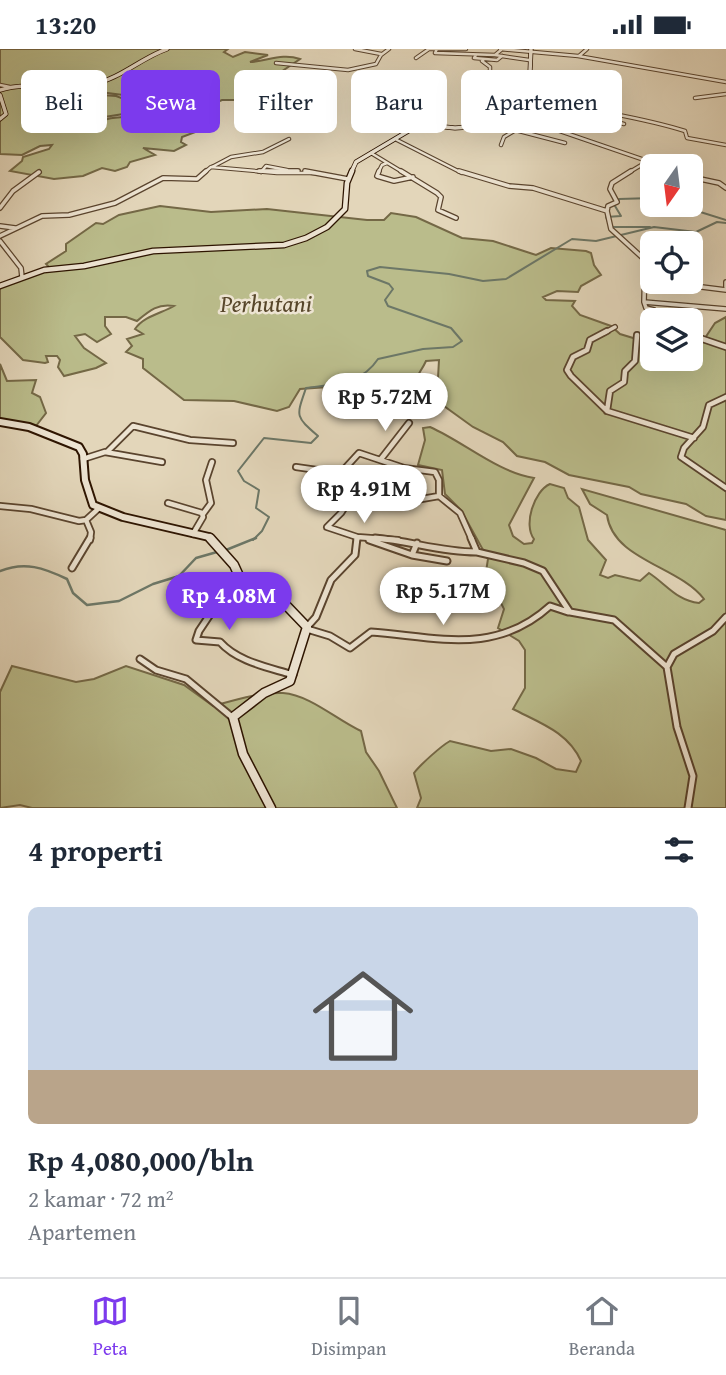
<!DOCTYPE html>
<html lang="id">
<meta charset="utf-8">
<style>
:root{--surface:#fff;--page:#f6f6f7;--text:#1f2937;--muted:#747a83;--line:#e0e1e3;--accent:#7c3aed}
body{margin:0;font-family:"Gentium Book Plus",serif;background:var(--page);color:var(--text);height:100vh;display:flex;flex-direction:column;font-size:26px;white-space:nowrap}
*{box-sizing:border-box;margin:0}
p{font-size:23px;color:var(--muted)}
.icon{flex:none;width:38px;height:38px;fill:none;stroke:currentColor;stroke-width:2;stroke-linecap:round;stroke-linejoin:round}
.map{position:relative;height:759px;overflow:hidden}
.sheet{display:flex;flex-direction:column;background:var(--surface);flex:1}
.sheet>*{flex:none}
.banner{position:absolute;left:21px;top:21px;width:684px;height:63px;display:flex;gap:14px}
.needle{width:46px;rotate:194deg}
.fabs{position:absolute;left:640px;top:105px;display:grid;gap:14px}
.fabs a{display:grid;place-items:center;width:63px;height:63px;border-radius:10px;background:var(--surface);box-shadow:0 7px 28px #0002;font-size:35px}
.price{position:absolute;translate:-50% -60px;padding:0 16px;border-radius:24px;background:#fff;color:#222;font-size:23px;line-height:46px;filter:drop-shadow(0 2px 4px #0008)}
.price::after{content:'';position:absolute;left:50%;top:42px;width:21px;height:16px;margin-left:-10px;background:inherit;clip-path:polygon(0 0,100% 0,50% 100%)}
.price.selected{background:var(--accent);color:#fff}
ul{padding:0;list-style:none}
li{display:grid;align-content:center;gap:14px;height:371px;padding:0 28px}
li+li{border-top:2px solid var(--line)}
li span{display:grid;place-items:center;height:217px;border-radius:10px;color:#555}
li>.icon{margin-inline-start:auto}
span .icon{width:126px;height:126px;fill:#fffc;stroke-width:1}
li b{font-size:30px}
h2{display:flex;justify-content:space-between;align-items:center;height:84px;padding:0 28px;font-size:30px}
.tag{padding:0 24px;border-radius:10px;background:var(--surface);box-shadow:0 7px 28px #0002;font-size:24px;line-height:63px}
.tag.selected{background:var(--accent);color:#fff}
.status{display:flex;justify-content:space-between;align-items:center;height:49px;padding:0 35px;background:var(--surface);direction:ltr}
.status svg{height:19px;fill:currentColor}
.menu{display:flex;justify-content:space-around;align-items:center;height:98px;border-top:2px solid var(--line);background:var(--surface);font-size:19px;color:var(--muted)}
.menu a{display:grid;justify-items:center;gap:4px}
.menu .selected{color:var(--accent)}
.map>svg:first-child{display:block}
.green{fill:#babc8b;stroke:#746846;stroke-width:2}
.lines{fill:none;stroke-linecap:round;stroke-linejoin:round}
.stream-far1{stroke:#6c7767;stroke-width:2}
.stream{stroke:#6c7767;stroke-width:2.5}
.street-far3-casing{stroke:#5a442e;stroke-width:4.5}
.street-far2-casing{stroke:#5a442e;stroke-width:6}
.street-far1-casing{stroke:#5a442e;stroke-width:8}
.street-casing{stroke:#5a442e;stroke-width:9}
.secondary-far3-casing{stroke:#2d1400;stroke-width:5}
.secondary-far2-casing{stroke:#2d1400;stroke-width:7}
.secondary-far1-casing{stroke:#2d1400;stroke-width:10}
.secondary-casing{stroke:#2d1400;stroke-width:11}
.street-far3{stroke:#ede4d2;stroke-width:2.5}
.street-far2{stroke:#ede4d2;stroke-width:3.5}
.street-far1{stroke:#ede4d2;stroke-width:4.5}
.street{stroke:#ede4d2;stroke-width:5}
.secondary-far3{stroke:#ede4d2;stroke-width:3.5}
.secondary-far2{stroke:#ede4d2;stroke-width:4.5}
.secondary-far1{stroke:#ede4d2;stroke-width:6}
.secondary{stroke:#ede4d2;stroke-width:8}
.labels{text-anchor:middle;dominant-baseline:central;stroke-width:5;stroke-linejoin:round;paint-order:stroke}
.park-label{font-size:24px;font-style:italic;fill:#57462a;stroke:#ede4d2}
</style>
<div class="status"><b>13:20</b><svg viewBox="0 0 49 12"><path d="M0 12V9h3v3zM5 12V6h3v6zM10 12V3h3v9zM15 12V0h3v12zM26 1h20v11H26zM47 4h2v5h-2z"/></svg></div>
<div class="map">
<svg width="726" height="759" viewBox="0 0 726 759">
<rect width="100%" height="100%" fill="#e3d6ba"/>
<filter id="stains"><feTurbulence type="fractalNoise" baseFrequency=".00286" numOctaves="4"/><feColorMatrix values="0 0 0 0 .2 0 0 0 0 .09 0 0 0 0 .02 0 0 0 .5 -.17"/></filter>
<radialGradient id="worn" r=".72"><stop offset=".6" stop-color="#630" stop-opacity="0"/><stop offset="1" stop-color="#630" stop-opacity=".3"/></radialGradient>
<!-- green -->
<path class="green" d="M 0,0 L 228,0 L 224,3 L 233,8 L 245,3 L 268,6 L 250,13 C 268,12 282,4 300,10 L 272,29 L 305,32 L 296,37 L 300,43 L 269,46 L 257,51 L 222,51 L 201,60 L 146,49 L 100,43 L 87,45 L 116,47 L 144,57 L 136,63 L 92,70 L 89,72 L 89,78 C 115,60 147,74 172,60 L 177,63 L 172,67 L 176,72 L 188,72 L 206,79 L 182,88 L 181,93 L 186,96 L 174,102 L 143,99 L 155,106 L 130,113 L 127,118 L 115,122 L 102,119 L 83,127 L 54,130 L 10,122 L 22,112 L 23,108 L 49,100 L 52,96 L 40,97 L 22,106 L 0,105 Z
M 160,157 L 211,163 L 267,160 L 367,171 L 384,171 L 391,164 L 416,168 L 462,189 L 493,192 L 536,206 L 551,199 L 586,202 L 591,204 L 594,216 L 601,226 L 581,237 L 578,243 L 557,242 L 543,248 L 546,251 L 575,252 L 572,257 L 580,266 L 611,277 L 620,285 L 653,295 L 653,310 L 677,310 L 679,313 L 691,310 L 691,292 L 701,295 L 715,274 L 726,268 L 726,471 L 706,467 L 686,455 L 641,445 L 629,438 L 569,426 L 545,413 L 517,407 L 503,393 L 473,378 L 444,357 L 445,345 L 438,329 L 439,311 L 426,312 C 422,321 416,327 413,338 L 419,352 L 415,355 L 356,332 L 343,337 L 300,340 L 289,358 L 277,362 L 234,352 L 184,351 L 143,319 L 143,310 L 126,303 L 132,297 L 127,290 L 143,285 L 135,280 C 144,267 162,264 174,257 C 158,254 149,262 137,272 L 126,268 L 105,268 L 105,277 L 111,285 L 97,293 L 85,285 L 75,287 L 84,299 L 106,314 L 96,319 L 64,327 L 58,318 L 60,311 L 57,307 L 46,307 L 48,313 L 45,314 L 23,311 L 0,288 L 0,238 L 51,220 L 46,215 L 66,202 L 66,195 L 96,174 L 103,175 L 119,166 Z
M 0,315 L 7,332 L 36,331 L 32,344 L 40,348 L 46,364 L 36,377 L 0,370 Z
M 430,378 C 464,393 497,423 534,429 L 509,476 L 513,487 L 524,495 L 532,494 L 534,490 C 523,476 534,442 550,435 L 564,439 L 568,449 L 579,458 L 588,491 L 606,511 L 600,526 L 608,529 L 615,526 L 640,532 L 649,524 C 666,535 677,552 699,554 L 704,550 C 679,517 613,511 607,466 L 590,455 L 582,440 L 726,481 L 726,759 L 417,759 L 421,749 L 414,724 C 420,716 441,697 450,692 L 491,702 L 511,700 L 536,709 L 556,720 L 576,723 L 581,712 C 568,683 540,674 513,660 L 525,639 L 525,601 L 519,592 L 498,579 L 504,560 L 494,540 L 485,529 L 488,510 L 461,461 L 445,445 L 442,421 L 418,416 L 425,391 L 423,379 Z
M 12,617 L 76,633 L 94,630 L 126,617 L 184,636 L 213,657 C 235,651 260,643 283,644 C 310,646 337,671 361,682 L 366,703 L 379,722 L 397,759 L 32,759 L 20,756 L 0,759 L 0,643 Z"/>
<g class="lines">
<!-- stream-far1 -->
<path class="stream-far1" d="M 618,153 L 619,150 L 653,149
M 678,156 L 726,171
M 615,157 L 621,167 L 606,168 L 610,178 L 650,178
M 253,491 L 262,482 L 269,468 L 256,459 L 259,441 L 244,432 L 238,422 L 264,389 L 311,394 L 318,387 C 295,367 296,368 306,339 C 334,335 361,336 378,310 L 423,300 L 453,298 L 462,292 L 451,279 L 388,257 L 385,251 L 393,240 L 389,235 L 368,227 L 367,222 L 380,218 L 449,225 L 483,232 L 506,230 L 572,190 L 596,192 L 654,178 L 696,183 L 717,173 L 726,174"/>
<!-- stream -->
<path class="stream" d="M 226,501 L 256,489
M 0,522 C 25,512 44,519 67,530 L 73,544 L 87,556 L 119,552 L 153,535 L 179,527 L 196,509 L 217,503"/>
<!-- street-far3 casing -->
<g class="street-far3-casing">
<path id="street-far3" d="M 355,0 L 381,5
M 429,0 L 466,0
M 437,0 L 435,4 L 495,6
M 500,0 L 578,7 L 726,33
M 501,1 L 495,6 L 529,11
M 476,6 L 474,9 L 497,11 L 502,7
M 579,7 L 587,0
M 416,9 L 429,0
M 484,10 L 482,12 L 490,18 L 490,27 L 494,31 L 486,38 L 497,43 L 467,56 L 554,80 L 662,117
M 276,14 L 348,21 L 376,15 L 381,6 L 389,0
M 0,36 L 10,38
M 695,49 L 726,45
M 546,50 C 592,63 639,67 685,82 L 687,89 L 726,96
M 597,61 L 591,66 L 624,75
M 496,63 L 507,55 L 536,58
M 515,81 L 565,94
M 397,91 L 462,124
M 501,96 L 504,88 L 519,79 L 514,75
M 371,104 L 404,124
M 212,118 L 231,108 L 263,103 L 289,90
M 261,123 L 266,117 L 287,121
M 204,124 L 211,118 L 277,124 L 315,124
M 378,124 L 382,116 L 387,114
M 628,124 L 648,112"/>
</g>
<!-- street-far2 casing -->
<g class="street-far2-casing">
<path id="street-far2" d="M 259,122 L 298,122
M 305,122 L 348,130
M 379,122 L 377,127 L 394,132 L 413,128
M 401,122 L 437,144 L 441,148 L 438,161 L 456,169
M 459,122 L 509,137 L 533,139 L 607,162 L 608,157 L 617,153 L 610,140 L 612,134 L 631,122
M 691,128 L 719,134 L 726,139
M 0,159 L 13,142 L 39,123
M 607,162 L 611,180 L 645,211 L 644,253
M 0,177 L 15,179
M 0,187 L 42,167 L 69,166 L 115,154 L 163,129 L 197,130 L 206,122
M 0,192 L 21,219 L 22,228
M 682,233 L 686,236 L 726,241
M 726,233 L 726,238
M 663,271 L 654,261 L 646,259 L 644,253 L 726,260
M 604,284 L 615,278"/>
</g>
<!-- street-far1 casing -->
<g class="street-far1-casing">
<path id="street-far1" d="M 607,282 L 590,291 L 587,301 L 573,308 L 567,321 L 571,327 L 607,362 L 694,389
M 691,286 L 726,298
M 726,348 L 709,356 L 703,378 L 684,399 L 681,408 L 726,439
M 607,362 L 610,342 L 624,333 L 625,322 L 635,312 L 637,286
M 107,403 L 133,377 L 190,391 L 233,394
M 83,410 L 105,403 L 162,413
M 381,410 L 409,374
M 296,418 L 338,424
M 353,445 L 337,428 L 359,404 L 404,419 L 435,423 L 439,431 L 439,447 L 460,464 L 472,491
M 168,454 L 202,464 L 203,468 L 193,485
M 0,457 L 31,460 L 79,472 L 86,471 L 98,460
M 203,465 L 211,454 L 206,431 L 212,413
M 86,471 L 91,483 L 90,491
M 357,491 L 357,488
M 398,491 L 357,488 L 327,478 L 341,464 L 353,445 L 416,451 L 439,447"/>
</g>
<!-- street casing -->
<g class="street-casing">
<path id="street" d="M 375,489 C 411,492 440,503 476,503
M 471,489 L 477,503 L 524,514 L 543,522 L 570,563 L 614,571 L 667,618
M 369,491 L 412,506 L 417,494
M 412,506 L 447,512
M 72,519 L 90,489
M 245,540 L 227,540 L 199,582 L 196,591 L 220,593 C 238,613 268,618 293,626
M 270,549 L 277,534
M 307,578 L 316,568 L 331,531 L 355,506 L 357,489
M 307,580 L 330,587 L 350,599 L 371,583 C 437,588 495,607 550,557 L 568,563
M 140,610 L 156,621 L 186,630 L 232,668
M 688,759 L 693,727 L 677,678 L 667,618 L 674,605 L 713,582 L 726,568"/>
</g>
<!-- secondary-far3 casing -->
<g class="secondary-far3-casing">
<path id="secondary-far3" d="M 0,41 C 30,32 62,41 93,35 C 120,30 141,9 167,0
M 0,46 L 6,65 L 0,70
M 351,124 L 356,113 L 410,81 L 425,76 L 455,79 L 514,75 L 552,44 L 530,23 L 531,0"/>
</g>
<!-- secondary-far2 casing -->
<g class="secondary-far2-casing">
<path id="secondary-far2" d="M 0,237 L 44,221 L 84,217 L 153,202 L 284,196 L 306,189 L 327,178 L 345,160 L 347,134 L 352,122"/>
</g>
<!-- secondary-far1 casing -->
<g class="secondary-far1-casing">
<path id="secondary-far1" d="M 0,373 L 29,378 L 79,398 L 83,405 L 85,431 L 93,456 L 123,468 L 209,488 L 212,491"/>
</g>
<!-- secondary casing -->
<g class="secondary-casing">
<path id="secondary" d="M 210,489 L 234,516 L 245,540 L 283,553 L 307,578 L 290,632 L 264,644 L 233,668 L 243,705 L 271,759"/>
</g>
<!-- street-far3 -->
<use href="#street-far3" class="street-far3"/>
<!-- street-far2 -->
<use href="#street-far2" class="street-far2"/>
<!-- street-far1 -->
<use href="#street-far1" class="street-far1"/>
<!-- street -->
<use href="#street" class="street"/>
<!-- secondary-far3 -->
<use href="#secondary-far3" class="secondary-far3"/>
<!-- secondary-far2 -->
<use href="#secondary-far2" class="secondary-far2"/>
<!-- secondary-far1 -->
<use href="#secondary-far1" class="secondary-far1"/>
<!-- secondary -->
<use href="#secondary" class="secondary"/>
</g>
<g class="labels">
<!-- park labels -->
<g class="park-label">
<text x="266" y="254">Perhutani</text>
</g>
</g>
<rect width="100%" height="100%" filter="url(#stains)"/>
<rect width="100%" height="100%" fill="url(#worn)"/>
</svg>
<div class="fabs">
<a><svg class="needle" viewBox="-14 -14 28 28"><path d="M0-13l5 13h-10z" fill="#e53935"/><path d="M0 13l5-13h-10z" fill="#747a83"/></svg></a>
<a><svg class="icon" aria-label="locate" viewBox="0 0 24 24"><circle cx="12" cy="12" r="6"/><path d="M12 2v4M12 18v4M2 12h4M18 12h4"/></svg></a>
<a><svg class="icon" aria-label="layers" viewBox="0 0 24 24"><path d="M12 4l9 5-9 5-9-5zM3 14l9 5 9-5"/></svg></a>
</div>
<b class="price" style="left:385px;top:384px">Rp 5.72M</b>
<b class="price" style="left:364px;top:476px">Rp 4.91M</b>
<b class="price" style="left:443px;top:578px">Rp 5.17M</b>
<b class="price selected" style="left:229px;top:583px">Rp 4.08M</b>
<div class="banner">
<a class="tag">Beli</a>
<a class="tag selected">Sewa</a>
<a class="tag">Filter</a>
<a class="tag">Baru</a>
<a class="tag">Apartemen</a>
</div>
</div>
<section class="sheet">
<h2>4 properti<svg class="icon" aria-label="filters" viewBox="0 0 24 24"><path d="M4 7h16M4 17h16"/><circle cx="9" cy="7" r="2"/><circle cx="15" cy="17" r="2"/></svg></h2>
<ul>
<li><span style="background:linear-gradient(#c9d6e8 75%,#b9a48a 0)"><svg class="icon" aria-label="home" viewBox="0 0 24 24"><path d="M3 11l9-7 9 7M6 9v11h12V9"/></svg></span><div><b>Rp 4,080,000/bln</b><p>2 kamar · 72 m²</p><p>Apartemen</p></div></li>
</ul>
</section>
<nav class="menu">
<a class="selected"><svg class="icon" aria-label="map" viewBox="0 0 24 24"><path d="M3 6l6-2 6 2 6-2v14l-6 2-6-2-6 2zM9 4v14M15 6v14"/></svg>Peta</a>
<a><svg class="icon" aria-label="saved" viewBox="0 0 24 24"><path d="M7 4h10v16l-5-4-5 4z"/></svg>Disimpan</a>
<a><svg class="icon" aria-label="home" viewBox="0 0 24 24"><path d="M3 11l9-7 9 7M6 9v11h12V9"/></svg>Beranda</a>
</nav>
